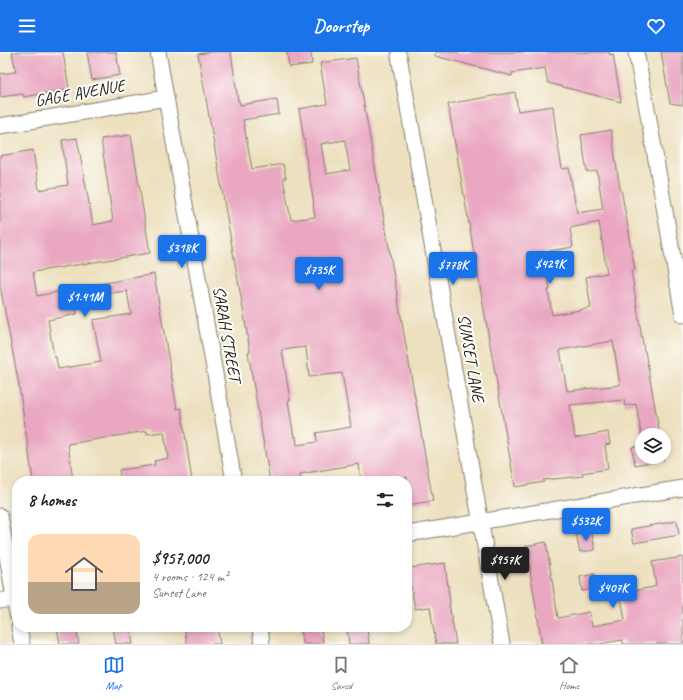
<!DOCTYPE html>
<meta charset="utf-8">
<style>
:root{--surface:#fff;--page:#f2f2f2;--text:#202124;--muted:#757577;--line:#e0e0e0;--accent:#1a73e8}
body{margin:0;font-family:Caveat,sans-serif;background:var(--page);color:var(--text);height:100vh;display:flex;flex-direction:column;font-size:15px;white-space:nowrap}
*{box-sizing:border-box;margin:0}
p{font-size:13px;color:var(--muted)}
.icon{flex:none;width:22px;height:22px;fill:none;stroke:currentColor;stroke-width:2;stroke-linecap:round;stroke-linejoin:round}
.map{position:relative;flex:1;overflow:hidden}
.drawer{position:absolute;left:12px;top:424px;width:400px;height:156px;display:flex;flex-direction:column;background:var(--surface);border-radius:16px;box-shadow:0 2px 6px #0003}
.drawer>*{flex:none}
.tools{position:absolute;left:635px;top:376px;display:grid;gap:8px}
.tools a{display:grid;place-items:center;width:36px;height:36px;border-radius:50%;background:var(--surface);box-shadow:0 2px 6px #0003;font-size:20px}
.price{position:absolute;translate:-50% -34px;padding:0 9px;border-radius:4px;background:var(--accent);color:#fff;font-size:13px;line-height:26px;filter:drop-shadow(0 1px 2px #0008)}
.price::after{content:'';position:absolute;left:50%;top:24px;width:12px;height:9px;margin-left:-6px;background:inherit;clip-path:polygon(0 0,100% 0,50% 100%)}
.price.current{background:#222;color:#fff}
ul{padding:0;list-style:none}
li{display:flex;align-items:center;gap:12px;height:100px;padding:0 16px}
li+li{border-top:1px solid var(--line)}
li span{display:grid;place-items:center;flex:none;width:112px;height:80px;border-radius:12px;color:#555}
li>.icon{margin-inline-start:auto}
span .icon{width:48px;height:48px;fill:#fffc;stroke-width:1}
li b{font-size:17px}
h2{display:flex;justify-content:space-between;align-items:center;height:48px;padding:0 16px;font-size:17px}
header{display:flex;justify-content:space-between;align-items:center;height:52px;padding:0 16px;background:var(--accent);color:#fff;font-size:18px;font-weight:700}
.menu{display:flex;justify-content:space-around;align-items:center;height:56px;border-top:1px solid var(--line);background:var(--surface);font-size:11px;color:var(--muted)}
.menu a{display:grid;justify-items:center;gap:2px}
.menu .current{color:var(--accent)}
.map>svg:first-child{display:block}
.building{fill:#eaa7c2;fill-rule:evenodd}
.lines{fill:none;stroke-linecap:round;stroke-linejoin:round}
.street-casing{stroke:#847e6e;stroke-width:17}
.street{stroke:#fff;stroke-width:15}
.labels{text-anchor:middle;dominant-baseline:central;stroke-width:4;stroke-linejoin:round;paint-order:stroke}
.street-label{font-size:17px;fill:#1c1c1c;stroke:#fdfcf7}
</style>
<header><svg class="icon" aria-label="menu" viewBox="0 0 24 24"><path d="M4 6h16M4 12h16M4 18h16"/></svg>Doorstep<svg class="icon" aria-label="heart" viewBox="0 0 24 24"><path d="M12 20l-8-8c-3-5 5-10 8-4 3-6 11-1 8 4z"/></svg></header>
<div class="map">
<svg width="683" height="592" viewBox="0 0 683 592">
<rect width="100%" height="100%" fill="#fdfcf7"/>
<filter id="ink" filterUnits="userSpaceOnUse"><feTurbulence type="fractalNoise" baseFrequency=".025" numOctaves="2"/><feDisplacementMap in="SourceGraphic" scale="8" xChannelSelector="R" yChannelSelector="G"/><feConvolveMatrix kernelMatrix="1 2 1 2 8 2 1 2 1" color-interpolation-filters="sRGB"/></filter>
<filter id="wash" filterUnits="userSpaceOnUse"><feTurbulence type="fractalNoise" baseFrequency=".012" numOctaves="4" result="noise"/><feDisplacementMap in="SourceGraphic" scale="16" xChannelSelector="R" yChannelSelector="G"/><feGaussianBlur stdDeviation="0.9" result="paint"/><feColorMatrix in="noise" values="0 0 0 0 0 0 0 0 0 0 0 0 0 0 0 0 0 1.4 0 .05"/><feComposite in="paint" operator="in"/></filter>
<g filter="url(#wash)">
<rect width="100%" height="100%" fill="#ede0bf"/>
<g id="blocks">
<!-- building -->
<path class="building" d="M 12,0 L 63,0 L 69,37 L 24,45 L 23,42 L 0,45 L 0,22 L 16,20 Z
M 87,0 L 116,0 L 120,23 L 92,28 Z
M 211,0 L 231,0 L 238,49 L 239,49 L 240,53 L 277,47 L 279,62 L 243,68 L 252,117 L 283,112 L 286,126 L 283,126 L 291,168 L 315,165 L 313,152 L 314,152 L 305,100 L 306,100 L 299,57 L 327,52 L 320,11 L 356,6 L 433,449 L 407,453 L 407,425 L 381,429 L 361,429 L 359,412 L 300,422 L 301,429 L 270,429 L 248,300 L 250,299 L 242,251 L 198,2 ZM 345,88 L 350,118 L 326,122 L 321,92 ZM 306,295 L 309,325 L 342,321 L 351,375 L 316,381 L 317,390 L 297,393 L 296,384 L 294,385 L 288,349 L 290,348 L 282,298 Z
M 287,0 L 311,0 L 312,12 L 289,15 Z
M 435,0 L 609,0 L 610,3 L 613,2 L 621,50 L 548,31 L 545,16 L 512,21 L 512,24 L 435,4 Z
M 661,0 L 683,0 L 683,53 L 670,51 Z
M 515,40 L 518,59 L 553,54 L 556,81 L 562,117 L 569,116 L 577,161 L 603,157 L 597,119 L 587,120 L 581,83 L 611,78 L 620,137 L 621,137 L 630,186 L 629,186 L 635,218 L 631,218 L 644,299 L 645,299 L 660,383 L 642,383 L 642,387 L 636,352 L 625,354 L 624,348 L 570,353 L 575,386 L 608,380 L 610,392 L 605,393 L 608,417 L 582,421 L 583,424 L 543,428 L 544,430 L 515,435 L 448,52 ZM 599,170 L 607,221 L 586,225 L 591,256 L 552,263 L 548,238 L 550,238 L 544,200 L 573,195 L 570,176 ZM 613,289 L 620,333 L 567,339 L 560,298 Z
M 131,83 L 150,201 L 33,220 L 37,244 L 73,237 L 77,262 L 48,268 L 54,305 L 56,305 L 58,317 L 101,310 L 93,268 L 131,262 L 127,239 L 101,242 L 100,232 L 154,222 L 177,357 L 181,356 L 192,429 L 121,429 L 119,418 L 155,413 L 154,409 L 168,406 L 164,380 L 147,382 L 147,379 L 68,392 L 73,429 L 33,429 L 19,333 L 0,234 L 0,104 L 33,98 L 39,138 L 68,133 L 62,88 L 77,86 L 93,173 L 113,169 L 101,87 Z
M 642,393 L 642,405 L 663,405 L 664,408 L 635,413 L 632,395 Z
M 677,469 L 679,483 L 634,491 L 631,477 Z
M 592,481 L 595,498 L 580,500 L 576,483 Z
M 546,490 L 558,566 L 589,560 L 592,574 L 625,568 L 620,541 L 654,535 L 656,533 L 652,510 L 683,505 L 683,592 L 623,592 L 623,588 L 600,592 L 542,592 L 526,494 Z
M 445,511 L 450,552 L 449,552 L 456,592 L 436,592 L 430,555 L 415,557 L 411,534 L 407,534 L 407,520 L 410,519 L 410,516 Z
M 595,522 L 597,536 L 582,539 L 580,525 Z
M 57,575 L 76,575 L 79,592 L 60,592 Z
M 113,575 L 130,575 L 133,592 L 116,592 Z
M 184,575 L 217,575 L 220,592 L 187,592 Z
M 301,575 L 321,575 L 323,592 L 303,592 Z
M 347,575 L 367,575 L 369,592 L 349,592 Z"/>
</g>
</g>
<g filter="url(#ink)">
<use href="#blocks" fill-opacity="0" stroke="#847e6e" stroke-width="1"/>
<g class="lines">
<!-- street casing -->
<g class="street-casing">
<path id="street" d="M 158,0 L 234,429
M 636,0 L 648,62 L 683,263
M 399,4 L 502,592
M 0,74 L 166,46
M 0,464 L 17,562
M 407,482 L 683,436
M 0,549 L 17,546
M 19,575 L 22,592
M 260,575 L 262,592"/>
</g>
<!-- street -->
<use href="#street" class="street"/>
</g>
</g>
<g class="labels">
<!-- street labels -->
<g class="street-label">
<text transform="translate(80 41) rotate(-10)">GAGE AVENUE</text>
<text transform="translate(227 282) rotate(80)">SARAH STREET</text>
<text transform="translate(471 306) rotate(80)">SUNSET LANE</text>
</g>
</g>
</svg>
<div class="tools">
<a><svg class="icon" aria-label="layers" viewBox="0 0 24 24"><path d="M12 4l9 5-9 5-9-5zM3 14l9 5 9-5"/></svg></a>
</div>
<b class="price" style="left:182px;top:217px">$318K</b>
<b class="price" style="left:550px;top:233px">$429K</b>
<b class="price" style="left:453px;top:234px">$778K</b>
<b class="price" style="left:319px;top:239px">$735K</b>
<b class="price" style="left:85px;top:266px">$1.41M</b>
<b class="price" style="left:586px;top:490px">$532K</b>
<b class="price current" style="left:505px;top:529px">$957K</b>
<b class="price" style="left:613px;top:557px">$407K</b>
<section class="drawer">
<h2>8 homes<svg class="icon" aria-label="filters" viewBox="0 0 24 24"><path d="M4 7h16M4 17h16"/><circle cx="9" cy="7" r="2"/><circle cx="15" cy="17" r="2"/></svg></h2>
<ul>
<li><span style="background:linear-gradient(#ffd9b3 60%,#b9a48a 0)"><svg class="icon" aria-label="home" viewBox="0 0 24 24"><path d="M3 11l9-7 9 7M6 9v11h12V9"/></svg></span><div><b>$957,000</b><p>4 rooms · 124 m²</p><p>Sunset Lane</p></div></li>
</ul>
</section>
</div>
<nav class="menu">
<a class="current"><svg class="icon" aria-label="map" viewBox="0 0 24 24"><path d="M3 6l6-2 6 2 6-2v14l-6 2-6-2-6 2zM9 4v14M15 6v14"/></svg>Map</a>
<a><svg class="icon" aria-label="saved" viewBox="0 0 24 24"><path d="M7 4h10v16l-5-4-5 4z"/></svg>Saved</a>
<a><svg class="icon" aria-label="home" viewBox="0 0 24 24"><path d="M3 11l9-7 9 7M6 9v11h12V9"/></svg>Home</a>
</nav>
